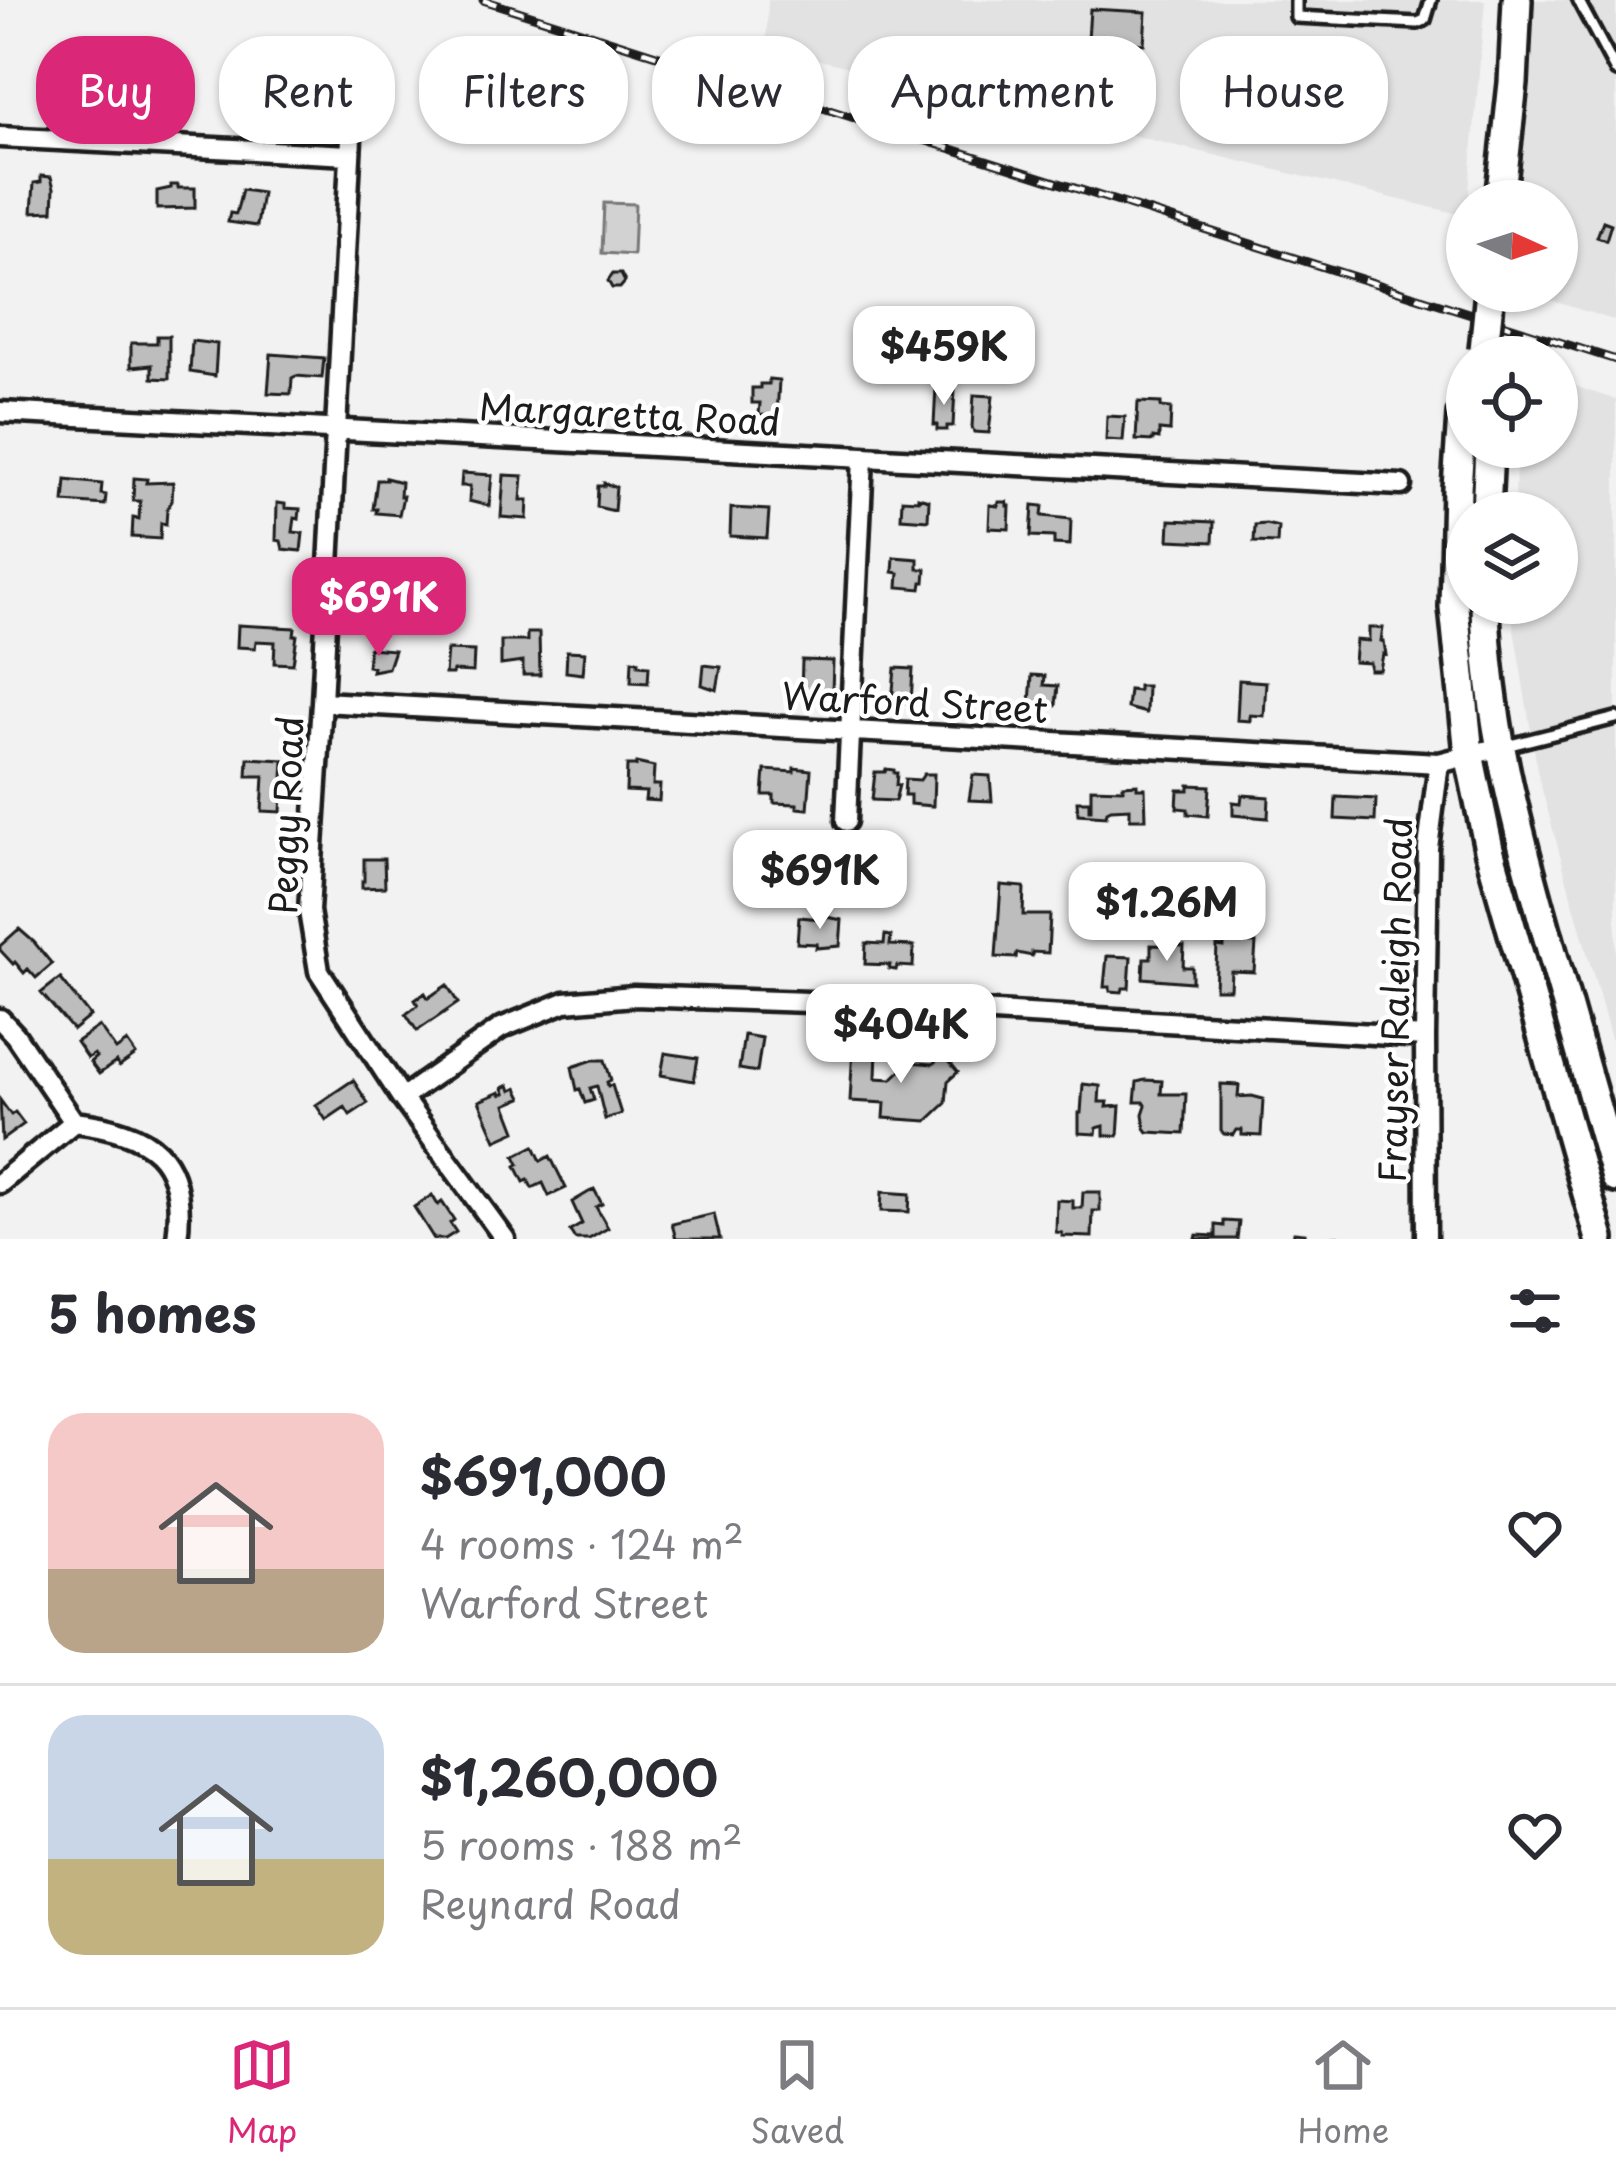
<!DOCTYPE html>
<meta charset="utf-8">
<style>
:root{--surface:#fff;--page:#f2f2f3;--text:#2b2b33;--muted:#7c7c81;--line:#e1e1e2;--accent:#db2777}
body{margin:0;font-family:"Playpen Sans",sans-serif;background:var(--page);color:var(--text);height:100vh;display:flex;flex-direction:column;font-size:45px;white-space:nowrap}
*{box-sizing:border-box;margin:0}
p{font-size:39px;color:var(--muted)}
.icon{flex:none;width:66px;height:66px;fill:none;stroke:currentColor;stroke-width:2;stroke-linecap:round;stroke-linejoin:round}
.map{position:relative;height:1239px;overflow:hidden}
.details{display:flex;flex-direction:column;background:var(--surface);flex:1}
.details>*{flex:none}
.banner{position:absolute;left:36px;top:36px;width:1545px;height:108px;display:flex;gap:24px}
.needle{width:78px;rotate:93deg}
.tools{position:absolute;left:1446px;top:180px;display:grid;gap:24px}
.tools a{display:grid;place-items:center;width:132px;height:132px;border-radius:50%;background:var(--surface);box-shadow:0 3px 9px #0004;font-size:60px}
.price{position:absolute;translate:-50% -102px;padding:0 27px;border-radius:24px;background:#fff;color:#222;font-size:39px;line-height:78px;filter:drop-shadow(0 3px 6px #0008)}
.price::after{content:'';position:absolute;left:50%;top:72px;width:36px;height:27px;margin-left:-18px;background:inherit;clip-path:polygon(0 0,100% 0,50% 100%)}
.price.current{background:var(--accent);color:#fff}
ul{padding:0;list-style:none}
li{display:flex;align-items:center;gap:36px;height:300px;padding:0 48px}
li+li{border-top:3px solid var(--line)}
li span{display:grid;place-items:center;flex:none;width:336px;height:240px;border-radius:36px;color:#555}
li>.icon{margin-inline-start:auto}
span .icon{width:144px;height:144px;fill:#fffc;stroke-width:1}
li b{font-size:51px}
h2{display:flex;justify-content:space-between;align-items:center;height:144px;padding:0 48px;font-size:51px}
.tag{padding:0 42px;border-radius:48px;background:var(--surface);box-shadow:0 3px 9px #0004;font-size:42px;line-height:108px}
.tag.current{background:var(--accent);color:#fff}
.tabs{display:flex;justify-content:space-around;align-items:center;height:168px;border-top:3px solid var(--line);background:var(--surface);font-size:33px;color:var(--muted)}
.tabs a{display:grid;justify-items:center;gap:6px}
.tabs .current{color:var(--accent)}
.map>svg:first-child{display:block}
.built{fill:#e2e2e2}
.green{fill:#d2d2d2;stroke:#777;stroke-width:3}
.building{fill:#bdbdbd;stroke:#1c1c1c;stroke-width:3}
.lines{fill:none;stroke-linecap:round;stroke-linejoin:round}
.service-casing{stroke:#1c1c1c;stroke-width:18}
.minor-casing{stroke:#1c1c1c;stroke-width:27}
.secondary-casing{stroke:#1c1c1c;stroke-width:36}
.service{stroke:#fff;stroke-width:9}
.minor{stroke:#fff;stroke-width:18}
.secondary{stroke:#fff;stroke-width:27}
.rail-casing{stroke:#1c1c1c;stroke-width:9}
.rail{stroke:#fff;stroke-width:4.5;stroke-dasharray:14;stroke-linecap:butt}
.secondary-bridge-casing{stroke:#1c1c1c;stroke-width:36;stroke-linecap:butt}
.secondary-bridge{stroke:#fff;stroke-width:27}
.labels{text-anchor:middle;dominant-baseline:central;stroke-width:9;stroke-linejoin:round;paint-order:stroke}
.street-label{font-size:36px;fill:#1c1c1c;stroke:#fff}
</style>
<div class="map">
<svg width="1616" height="1239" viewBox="0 0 1616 1239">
<rect width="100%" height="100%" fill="#f2f2f2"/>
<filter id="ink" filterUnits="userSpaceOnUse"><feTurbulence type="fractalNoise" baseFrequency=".00833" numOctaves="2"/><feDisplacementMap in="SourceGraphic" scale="24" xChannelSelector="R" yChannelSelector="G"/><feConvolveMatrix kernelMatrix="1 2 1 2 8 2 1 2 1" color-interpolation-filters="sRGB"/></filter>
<g filter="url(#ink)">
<!-- built -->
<path class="built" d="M 768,0 L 1485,0 L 1467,216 L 766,47 Z
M 1534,0 L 1616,0 L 1616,321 L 1521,291 L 1557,291 L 1557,201 L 1518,201 Z
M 1557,380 L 1616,400 L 1616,1057 L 1539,779 L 1513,623 L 1514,603 L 1557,603 L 1557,513 L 1515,513 L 1516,447 L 1557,447 Z"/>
<!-- green -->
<path class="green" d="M 604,203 L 635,204 L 633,255 L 602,253 Z"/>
<!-- building -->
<path class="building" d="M 1090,9 L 1146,12 L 1144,44 L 1088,40 Z
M 1230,56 L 1237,56 L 1236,77 L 1228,76 Z
M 315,82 L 342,84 L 340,109 L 326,109 L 326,112 L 313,111 L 312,89 Z
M 41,176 L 51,177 L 54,188 L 53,211 L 32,212 L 34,183 L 41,182 Z
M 171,185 L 178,185 L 178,188 L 195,188 L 195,208 L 157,209 L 157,191 L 171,188 Z
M 242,190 L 262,193 L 257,226 L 228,222 L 230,213 L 236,214 Z
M 1603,221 L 1611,224 L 1606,240 L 1597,237 Z
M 613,274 L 621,274 L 625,282 L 620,288 L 612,288 L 608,281 Z
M 157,336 L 169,336 L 169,379 L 152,378 L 152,365 L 131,367 L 131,343 L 157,343 Z
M 192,341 L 217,344 L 215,376 L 190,372 Z
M 271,354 L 324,358 L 322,378 L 296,376 L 292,378 L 291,394 L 268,393 Z
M 769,379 L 779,380 L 777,416 L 759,415 L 760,403 L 752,403 L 752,388 L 760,388 L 760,384 L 769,384 Z
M 936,387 L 955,389 L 953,426 L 947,426 L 947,430 L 937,430 L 937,425 L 934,425 Z
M 974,395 L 993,396 L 989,433 L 974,432 L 972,427 Z
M 1138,402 L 1161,403 L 1161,407 L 1171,408 L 1170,431 L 1159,430 L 1159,439 L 1153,438 L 1153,441 L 1136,440 Z
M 1107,416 L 1125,417 L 1123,441 L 1106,440 Z
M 462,473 L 492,475 L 489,506 L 469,501 L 470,486 L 461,486 Z
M 504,475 L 523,476 L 521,500 L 528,500 L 527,519 L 501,517 Z
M 134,478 L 147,479 L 146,483 L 173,482 L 172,501 L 167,509 L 166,524 L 161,523 L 160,539 L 132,537 L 133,518 L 139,519 L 140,501 L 133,501 Z
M 386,478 L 401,482 L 400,496 L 403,496 L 399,515 L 376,513 L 377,509 L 373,509 L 377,480 L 386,480 Z
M 66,480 L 102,484 L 101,494 L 106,495 L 105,505 L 64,502 Z
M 604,483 L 616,487 L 614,511 L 597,507 L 598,486 L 604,486 Z
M 918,497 L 929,500 L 928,520 L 901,518 L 902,499 L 918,500 Z
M 999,502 L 1007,502 L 1007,506 L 1010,506 L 1009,529 L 989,528 L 990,505 L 998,506 Z
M 277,503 L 285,504 L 285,508 L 300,509 L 299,519 L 295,518 L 293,532 L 303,533 L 301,551 L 283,549 L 281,541 L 276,540 Z
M 1033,505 L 1043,506 L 1042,516 L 1071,519 L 1070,545 L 1054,544 L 1054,537 L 1031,536 Z
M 731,508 L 769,510 L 767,538 L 730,536 Z
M 1170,520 L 1214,522 L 1213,542 L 1169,540 Z
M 1266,524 L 1278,527 L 1277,543 L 1254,542 L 1255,525 Z
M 894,557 L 918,559 L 918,569 L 926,569 L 925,582 L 922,582 L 921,589 L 898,587 L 899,573 L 893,572 Z
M 238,625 L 295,628 L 294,635 L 297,635 L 293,664 L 274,663 L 275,642 L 256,641 L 255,648 L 237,647 Z
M 1369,628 L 1383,628 L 1381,641 L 1384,642 L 1386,655 L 1383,654 L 1380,670 L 1370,670 L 1370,663 L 1354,662 L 1356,640 L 1369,641 Z
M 527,633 L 539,633 L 540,675 L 523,675 L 523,662 L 501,665 L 501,641 L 527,641 Z
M 369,648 L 394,650 L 388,668 L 372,671 L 373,667 L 367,666 Z
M 447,650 L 474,651 L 473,672 L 453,671 L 452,674 L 445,674 Z
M 567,651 L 585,652 L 583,674 L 566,672 Z
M 632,660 L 638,661 L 638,665 L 649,666 L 648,683 L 631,682 Z
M 802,660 L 833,661 L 832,694 L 801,694 Z
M 704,665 L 721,667 L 717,690 L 702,685 Z
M 895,668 L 913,669 L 911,703 L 892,702 Z
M 1032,675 L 1045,676 L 1044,685 L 1058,686 L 1056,705 L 1045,705 L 1044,709 L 1037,708 L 1038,704 L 1030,703 Z
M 1239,680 L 1266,682 L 1264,716 L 1250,715 L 1250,721 L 1237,720 Z
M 1138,686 L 1147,686 L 1146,713 L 1127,708 L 1129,690 L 1138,691 Z
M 248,758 L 284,760 L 281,812 L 262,811 L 264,776 L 247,776 Z
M 636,763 L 654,767 L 653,785 L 660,785 L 659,801 L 645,800 L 646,792 L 626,791 L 627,766 L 636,766 Z
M 794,768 L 811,770 L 808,809 L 797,808 L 797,804 L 774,803 L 774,795 L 763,795 L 765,770 L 794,772 Z
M 886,769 L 894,770 L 894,773 L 897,773 L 896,785 L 899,785 L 895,801 L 872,800 L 875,772 L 885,772 Z
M 924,774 L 934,774 L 933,806 L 910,804 L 910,795 L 904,795 L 905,779 L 920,780 Z
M 973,775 L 990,776 L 992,801 L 969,800 Z
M 1137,784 L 1137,788 L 1145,788 L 1146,819 L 1130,819 L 1130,808 L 1111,809 L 1107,811 L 1106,816 L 1078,814 L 1077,801 L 1089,801 L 1089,810 L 1091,810 L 1091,788 L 1123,789 L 1123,785 Z
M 1189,785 L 1210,786 L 1208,816 L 1188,814 L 1188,809 L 1177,808 L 1178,790 L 1189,790 Z
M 1242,795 L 1269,797 L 1268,818 L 1233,815 L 1233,802 L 1241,803 Z
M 1336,797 L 1376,799 L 1375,821 L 1335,819 Z
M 364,859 L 384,859 L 385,887 L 362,888 L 362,881 L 364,881 Z
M 1001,885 L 1024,887 L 1023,915 L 1050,915 L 1048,953 L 1032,952 L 1032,956 L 1017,953 L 1016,958 L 996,957 Z
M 822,916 L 842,920 L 840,946 L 816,948 L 817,944 L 797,943 L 799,917 L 822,919 Z
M 19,929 L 34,942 L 52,964 L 36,978 L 28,969 L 24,973 L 15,962 L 13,964 L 0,950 L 0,946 Z
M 885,935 L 891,936 L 890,945 L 914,946 L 913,967 L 897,966 L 896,970 L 889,969 L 890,965 L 865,964 L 866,943 L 884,944 Z
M 1224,941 L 1256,943 L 1254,972 L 1231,971 L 1230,989 L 1215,989 L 1217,946 L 1224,947 Z
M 1151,945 L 1184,946 L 1183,967 L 1192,967 L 1192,982 L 1143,978 L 1144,958 L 1151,958 Z
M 1107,956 L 1131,957 L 1129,988 L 1123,988 L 1122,992 L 1110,991 L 1110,987 L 1104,987 Z
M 60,978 L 90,1016 L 73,1030 L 41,993 Z
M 447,985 L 458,1003 L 417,1031 L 406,1014 L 418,1005 L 415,1000 L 425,993 L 428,998 Z
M 99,1026 L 116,1050 L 127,1042 L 136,1055 L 119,1067 L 116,1062 L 99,1074 L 90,1062 L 96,1057 L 94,1054 L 87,1058 L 76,1042 Z
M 744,1035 L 762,1038 L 757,1072 L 739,1069 Z
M 861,1042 L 870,1043 L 870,1048 L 877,1048 L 876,1078 L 892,1079 L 910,1062 L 933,1064 L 943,1054 L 958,1072 L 948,1081 L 946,1103 L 927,1121 L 884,1118 L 885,1103 L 850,1101 L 853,1047 L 860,1047 Z
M 665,1053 L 698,1058 L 694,1081 L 661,1075 Z
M 593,1060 L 605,1060 L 611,1080 L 607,1082 L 608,1086 L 612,1085 L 621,1114 L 605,1119 L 597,1086 L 590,1088 L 594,1100 L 585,1103 L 580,1089 L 577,1090 L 572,1067 Z
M 353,1080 L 368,1103 L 350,1115 L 345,1107 L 326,1120 L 316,1105 Z
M 1145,1080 L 1162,1081 L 1161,1094 L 1186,1094 L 1184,1134 L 1148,1132 L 1145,1128 L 1143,1114 L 1146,1105 L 1144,1102 L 1135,1102 L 1137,1082 Z
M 1083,1084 L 1100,1086 L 1099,1102 L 1108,1102 L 1107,1107 L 1120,1106 L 1118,1136 L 1104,1135 L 1104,1126 L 1097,1128 L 1096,1134 L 1079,1133 L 1079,1113 L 1081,1113 Z
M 1221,1084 L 1239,1085 L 1238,1097 L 1252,1096 L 1263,1099 L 1261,1136 L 1242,1135 L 1242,1130 L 1236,1130 L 1233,1135 L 1224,1134 L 1221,1131 Z
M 509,1085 L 511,1091 L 517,1088 L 522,1098 L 506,1105 L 516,1131 L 496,1140 L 479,1101 L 500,1092 L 501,1095 L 505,1093 L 503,1088 Z
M 0,1100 L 11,1115 L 15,1112 L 24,1124 L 2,1140 Z
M 534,1146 L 541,1161 L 550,1156 L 566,1188 L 549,1196 L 543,1183 L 532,1188 L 528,1180 L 524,1182 L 516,1166 L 519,1164 L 515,1156 Z
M 594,1189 L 602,1204 L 596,1207 L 608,1228 L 589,1239 L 575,1239 L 570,1231 L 582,1224 L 572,1202 Z
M 882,1192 L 910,1194 L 909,1212 L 881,1211 Z
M 1083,1192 L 1100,1192 L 1100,1211 L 1093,1211 L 1092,1237 L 1062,1236 L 1062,1233 L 1056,1232 L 1057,1200 L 1073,1201 L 1073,1208 L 1082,1208 Z
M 432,1195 L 438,1205 L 442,1202 L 454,1220 L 450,1223 L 456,1232 L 445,1239 L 434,1239 L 414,1207 Z
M 714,1214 L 720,1239 L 676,1239 L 672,1224 Z
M 1224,1221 L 1239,1222 L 1237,1239 L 1196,1239 L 1197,1235 L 1216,1236 L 1216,1225 L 1224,1226 Z
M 1294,1232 L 1305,1233 L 1305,1236 L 1313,1238 L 1337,1236 L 1337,1239 L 1293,1239 Z"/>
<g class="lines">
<!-- service casing -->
<g class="service-casing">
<path id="service" d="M 1296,0 L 1296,17 L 1418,23 L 1425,20 L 1431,0
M 1578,0 L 1616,71
M 1506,746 L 1616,718"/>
</g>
<!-- minor casing -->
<g class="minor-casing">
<path id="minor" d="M 352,119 L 322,702 L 309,911 L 319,971 L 402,1098 L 505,1239
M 0,137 L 350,155
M 0,412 L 1401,485
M 322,702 L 1439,763 L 1501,747
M 846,821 L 863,458
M 0,1019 L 15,1035 L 74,1122 C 150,1131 188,1156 177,1239
M 402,1098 L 501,1028 L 565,1002 L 634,996 L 839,1003 L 1425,1037
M 0,1183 L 74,1122
M 1426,1239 L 1425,1037 L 1428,848 L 1439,763"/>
</g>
<!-- secondary casing -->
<g class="secondary-casing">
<path id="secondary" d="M 1500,201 L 1513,83 L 1517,0
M 1467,400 L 1462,415 L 1457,488 L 1454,607 L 1469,754 L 1489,849 L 1600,1239
M 1486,513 L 1489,447
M 1485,603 C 1487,717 1517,828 1548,938 C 1571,1018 1593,1098 1616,1178"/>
</g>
<!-- service -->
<use href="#service" class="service"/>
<!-- minor -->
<use href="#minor" class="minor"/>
<!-- secondary -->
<use href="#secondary" class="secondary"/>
<!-- rail casing -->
<g class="rail-casing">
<path id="rail" d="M 483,0 L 1616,360"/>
</g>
<!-- rail -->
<use href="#rail" class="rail"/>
<!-- secondary-bridge casing -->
<g class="secondary-bridge-casing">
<path id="secondary-bridge" d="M 1484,350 L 1490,291"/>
</g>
<!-- secondary-bridge -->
<use href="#secondary-bridge" class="secondary-bridge"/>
</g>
</g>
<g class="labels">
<!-- street labels -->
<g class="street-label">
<text transform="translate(630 413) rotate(3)">Margaretta Road</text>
<text transform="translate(915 701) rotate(3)">Warford Street</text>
<text transform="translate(285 815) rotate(-88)">Peggy Road</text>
<text transform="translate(1394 1000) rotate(-89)">Frayser Raleigh Road</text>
</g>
</g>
</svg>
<div class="tools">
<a><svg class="needle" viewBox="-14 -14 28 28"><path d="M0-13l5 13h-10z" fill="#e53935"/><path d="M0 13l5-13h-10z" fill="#7c7c81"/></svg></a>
<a><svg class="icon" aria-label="locate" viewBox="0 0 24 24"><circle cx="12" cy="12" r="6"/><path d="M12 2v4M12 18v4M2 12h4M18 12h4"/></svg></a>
<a><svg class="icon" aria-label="layers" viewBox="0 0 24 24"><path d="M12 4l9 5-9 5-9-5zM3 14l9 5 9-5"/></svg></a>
</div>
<b class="price" style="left:944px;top:408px">$459K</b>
<b class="price current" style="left:379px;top:659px">$691K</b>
<b class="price" style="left:820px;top:932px">$691K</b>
<b class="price" style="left:1167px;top:964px">$1.26M</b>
<b class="price" style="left:901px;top:1086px">$404K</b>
<div class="banner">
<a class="tag current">Buy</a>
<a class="tag">Rent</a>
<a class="tag">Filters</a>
<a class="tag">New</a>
<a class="tag">Apartment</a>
<a class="tag">House</a>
</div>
</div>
<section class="details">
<h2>5 homes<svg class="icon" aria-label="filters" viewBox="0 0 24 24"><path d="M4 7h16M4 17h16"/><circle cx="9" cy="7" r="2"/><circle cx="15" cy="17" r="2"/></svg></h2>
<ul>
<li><span style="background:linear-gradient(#f6c9c9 65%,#b9a48a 0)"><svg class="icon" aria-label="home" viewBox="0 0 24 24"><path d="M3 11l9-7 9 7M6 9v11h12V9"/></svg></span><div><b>$691,000</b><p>4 rooms · 124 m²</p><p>Warford Street</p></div><svg class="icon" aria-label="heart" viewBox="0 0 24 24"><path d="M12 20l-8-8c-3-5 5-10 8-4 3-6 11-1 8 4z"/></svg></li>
<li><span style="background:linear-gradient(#c9d6e8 60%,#c2b280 0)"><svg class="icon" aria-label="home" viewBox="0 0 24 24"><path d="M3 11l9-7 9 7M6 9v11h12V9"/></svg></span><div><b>$1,260,000</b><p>5 rooms · 188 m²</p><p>Reynard Road</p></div><svg class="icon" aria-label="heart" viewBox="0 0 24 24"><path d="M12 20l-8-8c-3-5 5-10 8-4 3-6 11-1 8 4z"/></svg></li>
</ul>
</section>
<nav class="tabs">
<a class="current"><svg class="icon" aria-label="map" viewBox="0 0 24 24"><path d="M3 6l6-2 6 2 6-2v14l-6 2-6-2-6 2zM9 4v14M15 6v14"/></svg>Map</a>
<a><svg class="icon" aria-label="saved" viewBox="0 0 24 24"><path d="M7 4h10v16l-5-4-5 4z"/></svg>Saved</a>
<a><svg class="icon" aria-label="home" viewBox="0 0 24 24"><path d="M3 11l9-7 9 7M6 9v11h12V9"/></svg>Home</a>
</nav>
